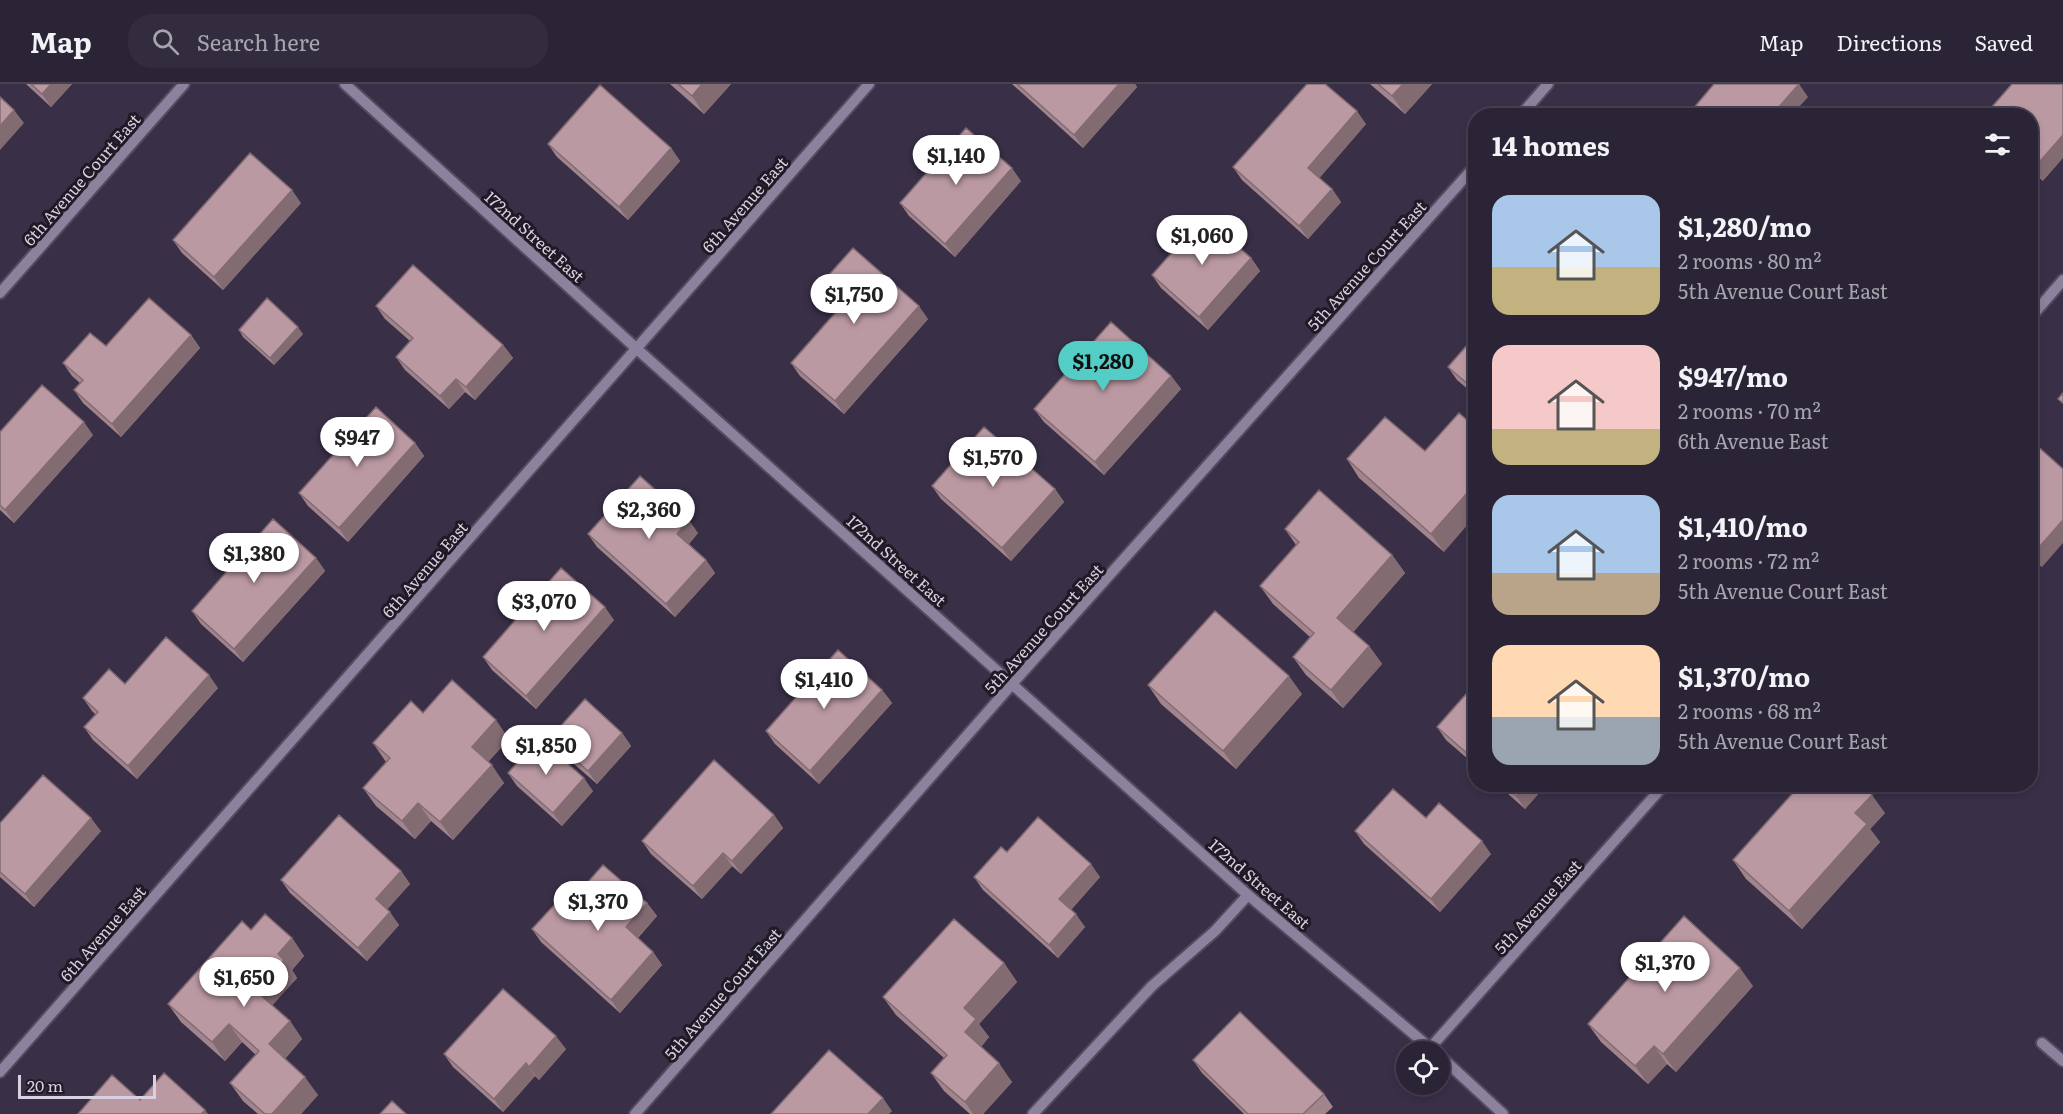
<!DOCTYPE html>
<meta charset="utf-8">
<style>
:root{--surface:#2b2436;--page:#332c3e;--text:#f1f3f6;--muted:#a6a4ad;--line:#474151;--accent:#54cdc7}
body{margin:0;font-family:Literata,serif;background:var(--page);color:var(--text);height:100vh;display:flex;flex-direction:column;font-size:22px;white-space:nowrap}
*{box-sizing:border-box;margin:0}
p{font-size:20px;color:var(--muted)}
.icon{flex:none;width:33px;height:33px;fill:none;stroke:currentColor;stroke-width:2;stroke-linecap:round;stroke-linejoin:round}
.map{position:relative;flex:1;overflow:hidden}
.panel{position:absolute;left:1468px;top:24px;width:570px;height:684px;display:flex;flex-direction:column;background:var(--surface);border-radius:24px;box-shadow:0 3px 9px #0003,0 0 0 2px var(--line)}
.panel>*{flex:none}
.buttons{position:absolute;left:1396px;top:957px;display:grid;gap:12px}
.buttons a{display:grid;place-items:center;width:54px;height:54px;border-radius:50%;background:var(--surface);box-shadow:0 3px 9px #0003,0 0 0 2px var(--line);font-size:30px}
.scale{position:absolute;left:18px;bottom:15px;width:138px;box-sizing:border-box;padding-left:6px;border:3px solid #d7d1e1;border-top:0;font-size:16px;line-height:21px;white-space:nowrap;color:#d7d1e1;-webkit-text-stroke:4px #1f1a25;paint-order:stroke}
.price{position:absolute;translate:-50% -51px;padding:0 14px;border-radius:21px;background:#fff;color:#222;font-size:20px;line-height:39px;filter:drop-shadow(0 2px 3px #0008)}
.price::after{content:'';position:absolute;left:50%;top:36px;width:18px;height:14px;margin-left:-9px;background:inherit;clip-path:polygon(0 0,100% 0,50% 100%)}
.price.selected{background:var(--accent);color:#111}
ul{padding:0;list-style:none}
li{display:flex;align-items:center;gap:18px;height:150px;padding:0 24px}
li span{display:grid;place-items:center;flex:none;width:168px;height:120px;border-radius:18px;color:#555}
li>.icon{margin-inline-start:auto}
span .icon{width:72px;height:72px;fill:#fffc;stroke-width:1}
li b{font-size:26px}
h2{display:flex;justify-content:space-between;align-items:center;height:72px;padding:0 24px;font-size:26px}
header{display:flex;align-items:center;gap:36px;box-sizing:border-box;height:84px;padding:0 30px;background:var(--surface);border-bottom:2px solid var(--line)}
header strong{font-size:28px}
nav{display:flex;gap:33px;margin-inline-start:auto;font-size:21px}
.search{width:420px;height:54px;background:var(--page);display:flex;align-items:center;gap:15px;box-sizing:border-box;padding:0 21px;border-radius:24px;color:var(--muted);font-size:22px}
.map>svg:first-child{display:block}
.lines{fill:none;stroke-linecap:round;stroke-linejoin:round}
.minor-casing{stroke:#544b5f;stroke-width:14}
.minor{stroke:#8c829d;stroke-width:10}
.wall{fill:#a1848c}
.shaded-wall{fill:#836b72}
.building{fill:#bb99a3;stroke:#836b72;stroke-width:1.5}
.labels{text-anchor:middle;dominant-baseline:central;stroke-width:6;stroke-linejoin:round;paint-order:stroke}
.street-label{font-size:16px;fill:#d7d1e1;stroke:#1f1a25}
</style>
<header>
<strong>Map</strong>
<div class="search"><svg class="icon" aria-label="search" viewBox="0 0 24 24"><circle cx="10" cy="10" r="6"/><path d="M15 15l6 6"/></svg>Search here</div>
<nav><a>Map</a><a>Directions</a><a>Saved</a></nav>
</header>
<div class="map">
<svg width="2063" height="1030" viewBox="0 0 2063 1030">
<rect width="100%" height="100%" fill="#393048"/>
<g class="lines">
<!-- minor casing -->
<g class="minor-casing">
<path id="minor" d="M 345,0 L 637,265 L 1248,811 L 1435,968
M 1520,32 L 1548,0
M 0,209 L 184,0
M 2031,233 L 2063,196
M 2042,959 L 2063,977
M 1431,963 L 1665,700
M 1440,972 L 1503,1030
M 0,988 L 869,0
M 635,1030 L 1013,599 L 1476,81
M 1033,1030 L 1152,902 L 1215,847 L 1248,811"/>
</g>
<!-- minor -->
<use href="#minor" class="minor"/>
</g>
<!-- wall -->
<path class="wall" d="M 26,0 L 72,0 L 51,23 Z
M 670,0 L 731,0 L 704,30 Z
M 1012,0 L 1135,0 L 1137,3 L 1083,64 Z
M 1370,0 L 1432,0 L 1405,30 Z
M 2031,32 L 2043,97 L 2031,86 Z
M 1366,40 L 1319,94 L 1332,105 L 1341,118 L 1308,155 L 1242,96 L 1233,83 Z
M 548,60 L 671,64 L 680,77 L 628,136 L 557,73 Z
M 1021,97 L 955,173 L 909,132 L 900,119 Z
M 301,119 L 223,206 L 182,169 L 173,156 Z
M 1251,174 L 1260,187 L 1208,246 L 1161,204 L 1152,191 Z
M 820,201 L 928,235 L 844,330 L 800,292 L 791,279 L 840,223 L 829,214 Z
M 376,222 L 503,261 L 513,274 L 475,316 L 465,308 L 449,325 L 405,286 L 396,273 L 410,257 L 385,235 Z
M 239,246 L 303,250 L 274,281 L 243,253 Z
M 191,251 L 200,264 L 121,353 L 83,319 L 74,306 L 80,299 L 72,292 L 63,279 L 106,262 Z
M 1476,251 L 1476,312 L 1457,296 L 1448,283 Z
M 1171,292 L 1181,305 L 1104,391 L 1044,338 L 1034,325 Z
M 0,348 L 93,351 L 14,439 L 0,426 Z
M 415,359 L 424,372 L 348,458 L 308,422 L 299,409 Z
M 2031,362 L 2042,483 L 2031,474 Z
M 1425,367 L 1444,468 L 1359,394 L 1347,375 Z
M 932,402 L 1055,405 L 1064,418 L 1011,477 L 941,415 Z
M 1285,445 L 1392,471 L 1405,489 L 1353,548 L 1369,562 L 1382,580 L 1343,624 L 1306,591 L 1293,573 L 1310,553 L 1273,520 L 1260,502 L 1296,461 Z
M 698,449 L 689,460 L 706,476 L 715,489 L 675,533 L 597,463 L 588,450 Z
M 316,474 L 325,487 L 243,578 L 201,540 L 192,527 Z
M 614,536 L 536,625 L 492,586 L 483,573 Z
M 1476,599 L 1476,682 L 1446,656 L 1437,643 Z
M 125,600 L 218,604 L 137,695 L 93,656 L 84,643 L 96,631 L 92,627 L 83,614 Z
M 1148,601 L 1302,610 L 1236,685 L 1161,620 Z
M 882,606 L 892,619 L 819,700 L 775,660 L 766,647 Z
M 423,629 L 509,655 L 488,678 L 504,699 L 453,756 L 431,737 L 415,755 L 376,722 L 363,704 L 386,678 L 373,659 Z
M 622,649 L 631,662 L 597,700 L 559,667 L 550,654 Z
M 508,689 L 593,707 L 562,742 L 517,702 Z
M 1497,700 L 1547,700 L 1525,725 Z
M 1885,729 L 1870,745 L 1880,758 L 1802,845 L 1746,795 L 1733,776 Z
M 774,731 L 783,744 L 741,790 L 732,782 L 702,815 L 651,770 L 642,757 Z
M 1426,734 L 1491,770 L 1440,828 L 1364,760 L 1355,747 Z
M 0,739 L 101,747 L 34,823 L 0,793 Z
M 1007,768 L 1100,793 L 1071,826 L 1085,843 L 1058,874 L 983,806 L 974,793 Z
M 401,787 L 410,800 L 387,825 L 399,841 L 367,877 L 290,809 L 281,796 Z
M 647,819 L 657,832 L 638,854 L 653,868 L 662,881 L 620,929 L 541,858 L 532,845 L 563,826 Z
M 251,846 L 292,854 L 304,872 L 292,886 L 297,894 L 272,921 L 290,937 L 302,955 L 285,975 L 318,1011 L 301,1030 L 258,1030 L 243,1017 L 230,999 L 256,971 L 242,958 L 225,977 L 181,938 L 168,920 Z
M 1004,879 L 1017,898 L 979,940 L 989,953 L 981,963 L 1012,998 L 983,1030 L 970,1030 L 944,1007 L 931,989 L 944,974 L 896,931 L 883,913 Z
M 1753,902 L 1676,988 L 1667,980 L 1648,1000 L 1601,958 L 1588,940 Z
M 566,965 L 539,996 L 535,992 L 503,1028 L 453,983 L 444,970 Z
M 1193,976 L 1324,1010 L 1333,1023 L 1325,1030 L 1244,1030 L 1202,989 Z"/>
<!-- shaded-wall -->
<path class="shaded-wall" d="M 51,0 L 72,0 L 51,23 L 42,10 Z
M 702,0 L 731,0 L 704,30 L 692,12 Z
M 1119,0 L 1135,0 L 1137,3 L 1083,64 L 1074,51 Z
M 1403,0 L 1432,0 L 1405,30 L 1392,12 Z
M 1799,0 L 1808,13 L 1791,32 L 1771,32 Z
M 14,26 L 24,39 L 0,66 L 0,42 Z
M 1357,27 L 1366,40 L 1317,97 L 1308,84 Z
M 2063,51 L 2063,74 L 2043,97 L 2034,84 Z
M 671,64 L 680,77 L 628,136 L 619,123 Z
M 1012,84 L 1021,97 L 955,173 L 945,160 Z
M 1332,105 L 1341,118 L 1308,155 L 1299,142 Z
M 292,106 L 301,119 L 223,206 L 214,193 Z
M 1251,174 L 1260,187 L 1208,246 L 1199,233 Z
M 919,222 L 928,235 L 844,330 L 835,317 Z
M 298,243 L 303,250 L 274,281 L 270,274 Z
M 191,251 L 200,264 L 121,353 L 112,340 Z
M 503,261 L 513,274 L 475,316 L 466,303 Z
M 1171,292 L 1181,305 L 1104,391 L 1095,378 Z
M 456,295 L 465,308 L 449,325 L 440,312 Z
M 84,338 L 93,351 L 14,439 L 5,426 Z
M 415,359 L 424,372 L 348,458 L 339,444 Z
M 1476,399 L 1476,431 L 1444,468 L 1431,450 Z
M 1055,405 L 1064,418 L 1011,477 L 1002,464 Z
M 689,436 L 698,449 L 686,463 L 677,450 Z
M 2063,436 L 2063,459 L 2042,483 L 2033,470 Z
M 1392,471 L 1405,489 L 1350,552 L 1337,534 Z
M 316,474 L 325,487 L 243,578 L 234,565 Z
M 706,476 L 715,489 L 675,533 L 666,520 Z
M 605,523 L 614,536 L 536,625 L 526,612 Z
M 1369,562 L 1382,580 L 1343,624 L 1331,606 Z
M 209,591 L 218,604 L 137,695 L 128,682 Z
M 1289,592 L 1302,610 L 1236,685 L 1223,667 Z
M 882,606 L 892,619 L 819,700 L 810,687 Z
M 496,636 L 509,655 L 485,681 L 472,663 Z
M 622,649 L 631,662 L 597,700 L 588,687 Z
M 492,681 L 504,699 L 453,756 L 440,738 Z
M 584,694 L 593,707 L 562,742 L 553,729 Z
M 1526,700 L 1547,700 L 1525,725 L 1516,712 Z
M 1872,711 L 1885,729 L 1870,745 L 1880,758 L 1802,845 L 1789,827 L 1855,729 Z
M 418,719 L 431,737 L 415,755 L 402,737 Z
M 774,731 L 783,744 L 741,790 L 732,777 Z
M 91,734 L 101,747 L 34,823 L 25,810 Z
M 1482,757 L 1491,770 L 1440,828 L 1431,815 Z
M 723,769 L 732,782 L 702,815 L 693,802 Z
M 1091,780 L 1100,793 L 1069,828 L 1059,815 Z
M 401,787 L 410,800 L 385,828 L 376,815 Z
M 647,819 L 657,832 L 635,856 L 626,843 Z
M 390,828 L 399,841 L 367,877 L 358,864 Z
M 1076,830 L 1085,843 L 1058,874 L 1049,861 Z
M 292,854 L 304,872 L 292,886 L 297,894 L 269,925 L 256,907 L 278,870 Z
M 653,868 L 662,881 L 620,929 L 611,916 Z
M 1004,879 L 1017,898 L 979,940 L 989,953 L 977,967 L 965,948 L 964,924 Z
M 1740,884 L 1753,902 L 1676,988 L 1663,970 Z
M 290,937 L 302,955 L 282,978 L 269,960 Z
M 229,940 L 242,958 L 225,977 L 212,958 Z
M 556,952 L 566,965 L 539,996 L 529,983 Z
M 1654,962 L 1667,980 L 1648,1000 L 1635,982 Z
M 526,979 L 535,992 L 503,1028 L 494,1015 Z
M 999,979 L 1012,998 L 983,1030 L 973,1030 L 965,1018 Z
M 305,993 L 318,1011 L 301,1030 L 272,1030 Z
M 883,1014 L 892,1027 L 889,1030 L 868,1030 Z
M 205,1026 L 208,1030 L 201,1030 Z"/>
<!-- building -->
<path class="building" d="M 31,0 L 51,0 L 42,10 Z
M 678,0 L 702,0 L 692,12 Z
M 1017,0 L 1119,0 L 1074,51 Z
M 1307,0 L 1325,0 L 1357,27 L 1308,84 L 1332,105 L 1299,142 L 1233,83 Z
M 1378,0 L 1403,0 L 1392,12 Z
M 1714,0 L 1799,0 L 1771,32 L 1687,32 Z
M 2012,0 L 2063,0 L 2063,51 L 2034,84 L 2031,81 L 2031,32 L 1984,32 Z
M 600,1 L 671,64 L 619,123 L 548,60 Z
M 0,13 L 14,26 L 0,42 Z
M 966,44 L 1012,84 L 945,160 L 900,119 Z
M 250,69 L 292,106 L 214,193 L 173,156 Z
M 1204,132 L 1251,174 L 1199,233 L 1152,191 Z
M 853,164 L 919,222 L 835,317 L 791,279 L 843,220 L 820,201 Z
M 413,181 L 503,261 L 466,303 L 456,295 L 440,312 L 396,273 L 413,254 L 376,222 Z
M 149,214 L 191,251 L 112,340 L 74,306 L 83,296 L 63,279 L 90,249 L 106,262 Z
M 267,214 L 298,243 L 270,274 L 239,246 Z
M 1111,238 L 1171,292 L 1095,378 L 1034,325 Z
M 1476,251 L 1476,307 L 1448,283 Z
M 42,301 L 84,338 L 5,426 L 0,421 L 0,348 Z
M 2063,309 L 2063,319 L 2058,315 Z
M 376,323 L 415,359 L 339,444 L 299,409 Z
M 1459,329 L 1476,344 L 1476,399 L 1431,450 L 1347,375 L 1385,333 L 1425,367 Z
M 984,343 L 1055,405 L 1002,464 L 932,402 Z
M 2034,359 L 2063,385 L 2063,436 L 2033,470 L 2031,469 L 2031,362 Z
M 640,392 L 689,436 L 677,450 L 706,476 L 666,520 L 588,450 Z
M 1319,406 L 1392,471 L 1337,534 L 1369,562 L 1331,606 L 1293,573 L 1314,549 L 1260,502 L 1299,458 L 1285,445 Z
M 273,435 L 316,474 L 234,565 L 192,527 Z
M 561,484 L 605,523 L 526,612 L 483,573 Z
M 1215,527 L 1289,592 L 1223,667 L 1148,601 Z
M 166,553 L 209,591 L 128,682 L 84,643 L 98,628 L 83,614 L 109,585 L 125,600 Z
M 838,566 L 882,606 L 810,687 L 766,647 Z
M 452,596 L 496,636 L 472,663 L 492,681 L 440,738 L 418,719 L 402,737 L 363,704 L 390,674 L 373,659 L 411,617 L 423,629 Z
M 1476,599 L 1476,677 L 1437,643 Z
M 585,615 L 622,649 L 588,687 L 550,654 Z
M 539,654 L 584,694 L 553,729 L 508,689 Z
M 714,676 L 774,731 L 732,777 L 723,769 L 693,802 L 642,757 Z
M 43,691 L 91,734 L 25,810 L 0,788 L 0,739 Z
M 1502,700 L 1526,700 L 1516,712 Z
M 1801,700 L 1861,700 L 1872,711 L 1855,729 L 1867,740 L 1789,827 L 1733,776 Z
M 1393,705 L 1426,734 L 1439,719 L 1482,757 L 1431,815 L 1355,747 Z
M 339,731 L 401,787 L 376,815 L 390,828 L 358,864 L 281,796 Z
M 1038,733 L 1091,780 L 1059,815 L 1076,830 L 1049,861 L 974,793 L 1001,763 L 1007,768 Z
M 603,781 L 647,819 L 626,843 L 653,868 L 611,916 L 532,845 L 556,819 L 563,826 Z
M 265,830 L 292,854 L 278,870 L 284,876 L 256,907 L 290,937 L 269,960 L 305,993 L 272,1030 L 265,1030 L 230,999 L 259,967 L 229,940 L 212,958 L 168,920 L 242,837 L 251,846 Z
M 1684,832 L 1740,884 L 1663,970 L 1654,962 L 1635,982 L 1588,940 Z
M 954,835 L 1004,879 L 964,924 L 976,935 L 965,948 L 999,979 L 965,1018 L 931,989 L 947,971 L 883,913 Z
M 503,905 L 556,952 L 529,983 L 526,979 L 494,1015 L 444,970 Z
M 1240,928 L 1324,1010 L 1303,1030 L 1248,1030 L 1193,976 Z
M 829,966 L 883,1014 L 868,1030 L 771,1030 Z
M 164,989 L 205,1026 L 201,1030 L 78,1030 L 112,991 L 140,1016 Z
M 392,1017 L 406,1030 L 380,1030 Z"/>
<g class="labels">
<!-- street labels -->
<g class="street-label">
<text transform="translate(81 95) rotate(-49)">6th Avenue Court East</text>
<text transform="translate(744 120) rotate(-49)">6th Avenue East</text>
<text transform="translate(535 152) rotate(42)">172nd Street East</text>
<text transform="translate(1366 181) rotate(-48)">5th Avenue Court East</text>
<text transform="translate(897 476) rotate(42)">172nd Street East</text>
<text transform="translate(424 485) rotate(-49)">6th Avenue East</text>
<text transform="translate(1043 544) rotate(-48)">5th Avenue Court East</text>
<text transform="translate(1260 799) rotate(41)">172nd Street East</text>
<text transform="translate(1537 822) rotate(-48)">5th Avenue East</text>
<text transform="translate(102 849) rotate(-49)">6th Avenue East</text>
<text transform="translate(722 909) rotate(-49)">5th Avenue Court East</text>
</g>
</g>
</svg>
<div class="buttons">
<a><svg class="icon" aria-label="locate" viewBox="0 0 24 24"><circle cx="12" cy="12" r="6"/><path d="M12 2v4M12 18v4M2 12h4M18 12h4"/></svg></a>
</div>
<div class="scale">20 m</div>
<b class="price" style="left:956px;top:102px">$1,140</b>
<b class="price" style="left:1202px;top:182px">$1,060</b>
<b class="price" style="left:854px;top:241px">$1,750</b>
<b class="price selected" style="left:1103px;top:308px">$1,280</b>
<b class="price" style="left:357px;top:384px">$947</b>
<b class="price" style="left:993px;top:404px">$1,570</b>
<b class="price" style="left:649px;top:456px">$2,360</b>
<b class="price" style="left:254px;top:500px">$1,380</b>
<b class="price" style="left:544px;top:548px">$3,070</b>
<b class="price" style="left:824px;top:626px">$1,410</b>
<b class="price" style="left:546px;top:692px">$1,850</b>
<b class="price" style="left:598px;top:848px">$1,370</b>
<b class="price" style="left:1665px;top:909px">$1,370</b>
<b class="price" style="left:244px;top:924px">$1,650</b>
<section class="panel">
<h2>14 homes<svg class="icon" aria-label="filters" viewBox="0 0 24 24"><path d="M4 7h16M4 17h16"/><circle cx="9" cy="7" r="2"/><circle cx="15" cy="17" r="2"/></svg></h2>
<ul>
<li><span style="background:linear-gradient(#a9c7e8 60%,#c2b280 0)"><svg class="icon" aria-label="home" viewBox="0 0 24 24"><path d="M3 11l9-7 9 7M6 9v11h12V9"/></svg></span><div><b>$1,280/mo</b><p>2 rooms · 80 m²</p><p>5th Avenue Court East</p></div></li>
<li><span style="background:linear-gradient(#f6c9c9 70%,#c2b280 0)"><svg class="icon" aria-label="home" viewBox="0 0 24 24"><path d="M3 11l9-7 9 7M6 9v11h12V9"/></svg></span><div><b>$947/mo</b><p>2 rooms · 70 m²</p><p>6th Avenue East</p></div></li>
<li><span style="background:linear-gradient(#a9c7e8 65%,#b9a48a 0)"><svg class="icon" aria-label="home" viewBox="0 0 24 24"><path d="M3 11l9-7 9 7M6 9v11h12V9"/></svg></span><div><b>$1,410/mo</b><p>2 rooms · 72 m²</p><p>5th Avenue Court East</p></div></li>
<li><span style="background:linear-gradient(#ffd9b3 60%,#9aa5b1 0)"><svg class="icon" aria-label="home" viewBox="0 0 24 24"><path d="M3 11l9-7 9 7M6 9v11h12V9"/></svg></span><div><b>$1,370/mo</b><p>2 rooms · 68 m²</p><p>5th Avenue Court East</p></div></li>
</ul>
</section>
</div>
